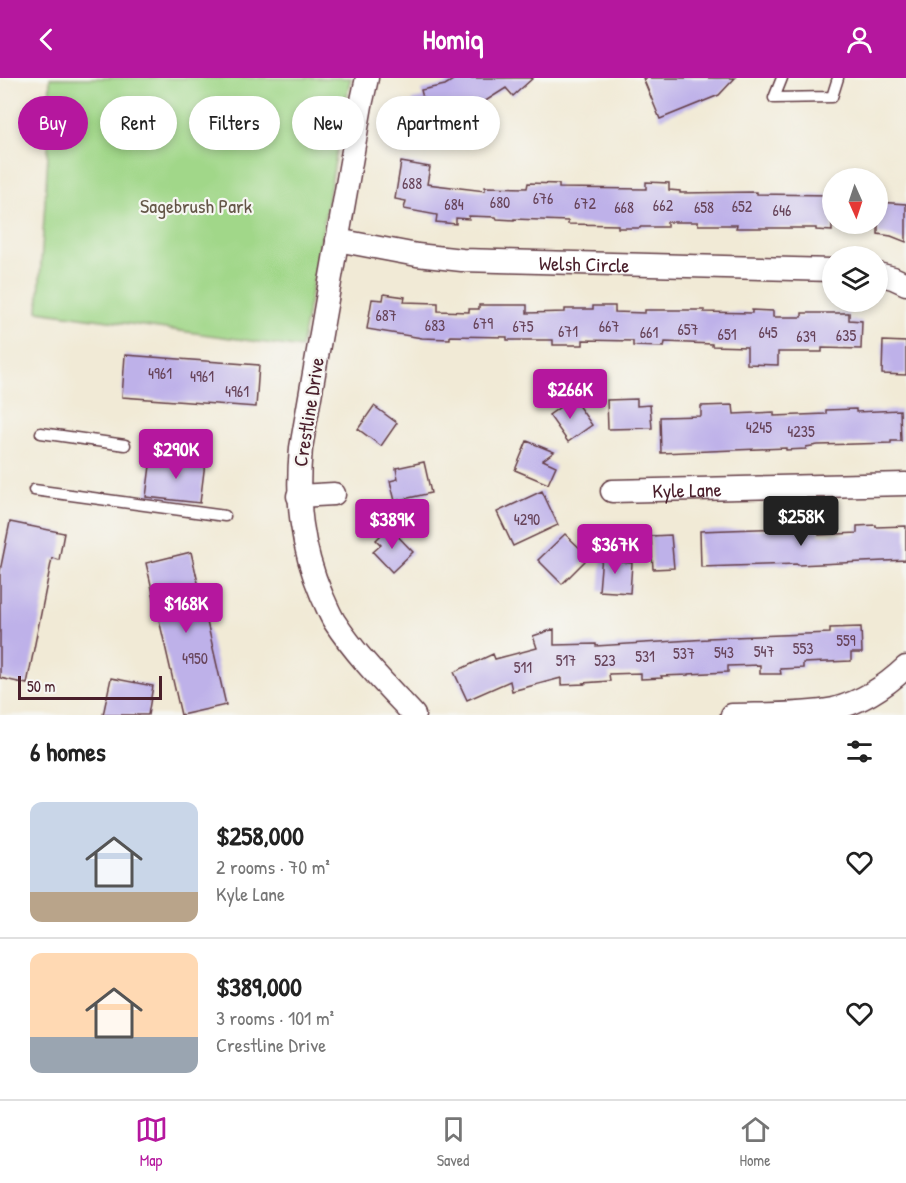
<!DOCTYPE html>
<meta charset="utf-8">
<style>
:root{--surface:#fff;--page:#f2f2f2;--text:#222;--muted:#767676;--line:#e0e0e0;--accent:#b5179e}
body{margin:0;font-family:"Patrick Hand",sans-serif;background:var(--page);color:var(--text);height:100vh;display:flex;flex-direction:column;font-size:22px;white-space:nowrap}
*{box-sizing:border-box;margin:0}
p{font-size:20px;color:var(--muted)}
.icon{flex:none;width:33px;height:33px;fill:none;stroke:currentColor;stroke-width:2;stroke-linecap:round;stroke-linejoin:round}
.map{position:relative;height:637px;overflow:hidden}
.details{display:flex;flex-direction:column;background:var(--surface);flex:1}
.details>*{flex:none}
.banner{position:absolute;left:18px;top:18px;width:600px;height:54px;display:flex;gap:12px}
.needle{width:39px;rotate:177deg}
.buttons{position:absolute;left:822px;top:90px;display:grid;gap:12px}
.buttons a{display:grid;place-items:center;width:66px;height:66px;border-radius:50%;background:var(--surface);box-shadow:0 3px 9px #0003;font-size:30px}
.scale{position:absolute;left:18px;bottom:15px;width:144px;box-sizing:border-box;padding-left:6px;border:3px solid #4a1f2b;border-top:0;font-size:16px;line-height:21px;white-space:nowrap;color:#4a1f2b;-webkit-text-stroke:4px #f6f6f2;paint-order:stroke}
.price{position:absolute;translate:-50% -51px;padding:0 14px;border-radius:6px;background:var(--accent);color:#fff;font-size:20px;line-height:39px;filter:drop-shadow(0 2px 3px #0008)}
.price::after{content:'';position:absolute;left:50%;top:36px;width:18px;height:14px;margin-left:-9px;background:inherit;clip-path:polygon(0 0,100% 0,50% 100%)}
.price.current{background:#222;color:#fff}
ul{padding:0;list-style:none}
li{display:flex;align-items:center;gap:18px;height:150px;padding:0 30px}
li+li{border-top:2px solid var(--line)}
li span{display:grid;place-items:center;flex:none;width:168px;height:120px;border-radius:12px;color:#555}
li>.icon{margin-inline-start:auto}
span .icon{width:72px;height:72px;fill:#fffc;stroke-width:1}
li b{font-size:26px}
h2{display:flex;justify-content:space-between;align-items:center;height:72px;padding:0 30px;font-size:26px}
.pill{padding:0 21px;border-radius:27px;background:var(--surface);box-shadow:0 3px 9px #0003;font-size:21px;line-height:54px}
.pill.current{background:var(--accent);color:#fff}
header{display:flex;justify-content:space-between;align-items:center;height:78px;padding:0 30px;background:var(--accent);color:#fff;font-size:27px;font-weight:700}
.menu{display:flex;justify-content:space-around;align-items:center;height:84px;border-top:2px solid var(--line);background:var(--surface);font-size:16px;color:var(--muted)}
.menu a{display:grid;justify-items:center;gap:3px}
.menu .current{color:var(--accent)}
.map>svg:first-child{display:block}
.green{fill:#a1d789;stroke:#767b5a;stroke-width:1.5}
.building{fill:#beb1e9}
.lines{fill:none;stroke-linecap:round;stroke-linejoin:round}
.service-casing{stroke:#633d45;stroke-width:13}
.minor-casing{stroke:#633d45;stroke-width:25}
.service{stroke:#fff;stroke-width:10}
.minor{stroke:#fff;stroke-width:22}
.labels{text-anchor:middle;dominant-baseline:central;stroke-width:4.5;stroke-linejoin:round;paint-order:stroke}
.number-label{font-size:16px;fill:#67445a}
.park-label{font-size:20px;fill:#645647;stroke:#f6f6f2}
.street-label{font-size:20px;fill:#4a1f2b;stroke:#f6f6f2}
</style>
<header><svg class="icon" aria-label="back" viewBox="0 0 24 24"><path d="M15 5l-7 7 7 7"/></svg>Homiq<svg class="icon" aria-label="person" viewBox="0 0 24 24"><circle cx="12" cy="8" r="4"/><path d="M4 21q1-7 8-7t8 7"/></svg></header>
<div class="map">
<svg width="906" height="637" viewBox="0 0 906 637">
<rect width="100%" height="100%" fill="#f6f6f2"/>
<filter id="ink" filterUnits="userSpaceOnUse"><feTurbulence type="fractalNoise" baseFrequency=".0167" numOctaves="2"/><feDisplacementMap in="SourceGraphic" scale="12" xChannelSelector="R" yChannelSelector="G"/><feConvolveMatrix kernelMatrix="1 2 1 2 8 2 1 2 1" color-interpolation-filters="sRGB"/></filter>
<filter id="wash" filterUnits="userSpaceOnUse"><feTurbulence type="fractalNoise" baseFrequency=".008" numOctaves="4" result="noise"/><feDisplacementMap in="SourceGraphic" scale="24" xChannelSelector="R" yChannelSelector="G"/><feGaussianBlur stdDeviation="1.35" result="paint"/><feColorMatrix in="noise" values="0 0 0 0 0 0 0 0 0 0 0 0 0 0 0 0 0 1.4 0 .05"/><feComposite in="paint" operator="in"/></filter>
<g filter="url(#wash)">
<rect width="100%" height="100%" fill="#f1ead6"/>
<!-- green -->
<path class="green" d="M 50,0 L 351,0 L 349,7 L 301,270 L 38,233 L 48,77 Z"/>
<g id="blocks">
<!-- building -->
<path class="building" d="M 456,0 L 533,0 L 513,18 L 506,10 L 468,34 L 470,37 L 418,49 L 412,22 L 423,20 L 421,12 L 445,7 Z
M 643,0 L 735,0 L 719,17 L 660,41 Z
M 401,84 L 430,89 L 427,106 L 485,113 L 485,109 L 527,110 L 528,105 L 559,106 L 559,110 L 646,111 L 646,104 L 669,105 L 669,112 L 680,113 L 680,115 L 757,114 L 757,116 L 832,117 L 832,153 L 816,152 L 816,150 L 736,150 L 737,147 L 698,147 L 698,144 L 667,144 L 667,149 L 640,149 L 640,150 L 618,150 L 618,147 L 568,146 L 568,143 L 514,141 L 514,142 L 497,141 L 496,139 L 469,138 L 469,141 L 456,140 L 456,146 L 436,144 L 437,137 L 404,131 L 406,123 L 395,121 Z
M 878,124 L 906,126 L 906,164 L 891,158 L 878,156 Z
M 384,216 L 405,219 L 404,224 L 438,225 L 438,233 L 469,234 L 469,231 L 479,231 L 479,227 L 527,227 L 527,235 L 565,234 L 565,231 L 593,231 L 593,228 L 615,228 L 615,234 L 645,235 L 645,232 L 704,232 L 704,234 L 752,235 L 752,232 L 773,233 L 773,239 L 802,239 L 802,235 L 849,235 L 849,242 L 862,243 L 861,271 L 822,270 L 822,274 L 778,274 L 778,287 L 747,286 L 747,269 L 712,268 L 712,266 L 665,264 L 664,269 L 633,268 L 633,263 L 583,262 L 583,267 L 553,267 L 553,262 L 507,262 L 507,259 L 450,258 L 450,261 L 422,260 L 367,251 L 372,221 L 383,222 Z
M 883,263 L 906,264 L 906,297 L 882,296 Z
M 125,277 L 259,287 L 256,329 L 122,319 Z
M 573,320 L 592,347 L 568,364 L 549,337 Z
M 637,321 L 637,328 L 650,327 L 652,350 L 608,351 L 607,322 Z
M 733,327 L 734,336 L 774,334 L 774,338 L 826,336 L 826,332 L 856,331 L 856,334 L 900,332 L 901,363 L 891,363 L 891,365 L 818,367 L 806,369 L 806,371 L 786,372 L 786,370 L 661,375 L 660,339 L 701,338 L 701,328 Z
M 374,328 L 397,345 L 381,368 L 358,351 Z
M 527,363 L 554,374 L 543,382 L 556,388 L 548,406 L 515,392 Z
M 151,380 L 205,385 L 200,425 L 146,419 Z
M 424,384 L 431,415 L 395,423 L 390,403 L 398,401 L 396,390 Z
M 542,413 L 558,447 L 513,468 L 497,434 Z
M 10,444 L 64,455 L 59,482 L 52,480 L 27,606 L 0,600 L 0,493 Z
M 876,447 L 876,449 L 906,448 L 906,482 L 798,487 L 798,486 L 701,489 L 700,453 L 819,449 L 819,457 L 857,455 L 857,448 Z
M 389,449 L 413,474 L 392,494 L 373,474 L 381,467 L 376,462 Z
M 565,456 L 589,479 L 562,506 L 538,482 Z
M 671,457 L 674,490 L 653,491 L 651,458 Z
M 191,474 L 226,627 L 181,637 L 146,485 Z
M 602,477 L 622,478 L 621,484 L 632,485 L 630,515 L 599,513 Z
M 861,549 L 862,575 L 851,575 L 851,583 L 803,585 L 803,590 L 780,591 L 781,596 L 760,596 L 760,587 L 728,588 L 728,594 L 688,596 L 688,597 L 661,598 L 662,600 L 641,601 L 641,595 L 609,596 L 610,603 L 583,605 L 584,606 L 561,607 L 561,600 L 512,613 L 510,603 L 467,622 L 454,594 L 493,576 L 495,581 L 537,570 L 533,558 L 554,551 L 554,567 L 596,566 L 596,568 L 708,561 L 708,560 L 830,555 L 830,550 Z
M 111,600 L 153,608 L 148,637 L 103,637 Z"/>
</g>
</g>
<g filter="url(#ink)">
<use href="#blocks" fill-opacity="0" stroke="#633d45" stroke-width="1.5"/>
<g class="lines">
<!-- service casing -->
<g class="service-casing">
<path id="service" d="M 782,0 L 774,20 L 832,19 L 838,0
M 41,355 L 125,367
M 34,412 L 225,438"/>
</g>
<!-- minor casing -->
<g class="minor-casing">
<g id="minor">
<path d="M 367,0 L 361,27 L 301,370 C 296,422 301,469 322,518 C 326,526 329,535 334,543 C 356,577 386,607 414,637"/>
<path id="s1" d="M 337,162 L 417,177 L 462,182 L 832,192"/>
<path d="M 878,196 L 893,200 L 906,206"/>
<path id="s2" d="M 612,413 L 906,406"/>
<path d="M 298,418 L 334,416"/>
<path d="M 732,637 C 763,636 804,637 834,631 C 861,624 886,608 906,589"/>
</g>
</g>
<!-- service -->
<use href="#service" class="service"/>
<!-- minor -->
<use href="#minor" class="minor"/>
</g>
</g>
<g class="labels">
<!-- number labels -->
<g class="number-label">
<text x="412" y="105">688</text>
<text x="543" y="120">676</text>
<text x="500" y="124">680</text>
<text x="585" y="125">672</text>
<text x="454" y="126">684</text>
<text x="663" y="127">662</text>
<text x="742" y="128">652</text>
<text x="624" y="129">668</text>
<text x="704" y="129">658</text>
<text x="782" y="132">646</text>
<text x="386" y="237">687</text>
<text x="483" y="245">679</text>
<text x="435" y="247">683</text>
<text x="523" y="248">675</text>
<text x="609" y="248">667</text>
<text x="688" y="251">657</text>
<text x="568" y="253">671</text>
<text x="649" y="254">661</text>
<text x="768" y="254">645</text>
<text x="727" y="256">651</text>
<text x="846" y="257">635</text>
<text x="806" y="258">639</text>
<text x="160" y="295">4961</text>
<text x="202" y="298">4961</text>
<text x="237" y="313">4961</text>
<text x="759" y="349">4245</text>
<text x="801" y="353">4235</text>
<text x="527" y="441">4290</text>
<text x="846" y="562">559</text>
<text x="803" y="570">553</text>
<text x="764" y="573">547</text>
<text x="724" y="574">543</text>
<text x="684" y="575">537</text>
<text x="645" y="578">531</text>
<text x="195" y="580">4950</text>
<text x="566" y="582">517</text>
<text x="605" y="582">523</text>
<text x="523" y="589">511</text>
</g>
<!-- park labels -->
<g class="park-label">
<text x="196" y="127">Sagebrush Park</text>
</g>
<!-- street labels -->
<g class="street-label">
<text stroke="none"><textPath href="#s1" startOffset="249">Welsh Circle</textPath></text>
<text transform="translate(308 334) rotate(-81)">Crestline Drive</text>
<text stroke="none"><textPath href="#s2" startOffset="75">Kyle Lane</textPath></text>
</g>
</g>
</svg>
<div class="buttons">
<a><svg class="needle" viewBox="-14 -14 28 28"><path d="M0-13l5 13h-10z" fill="#e53935"/><path d="M0 13l5-13h-10z" fill="#767676"/></svg></a>
<a><svg class="icon" aria-label="layers" viewBox="0 0 24 24"><path d="M12 4l9 5-9 5-9-5zM3 14l9 5 9-5"/></svg></a>
</div>
<div class="scale">50 m</div>
<b class="price" style="left:570px;top:342px">$266K</b>
<b class="price" style="left:176px;top:402px">$290K</b>
<b class="price current" style="left:801px;top:469px">$258K</b>
<b class="price" style="left:392px;top:472px">$389K</b>
<b class="price" style="left:615px;top:497px">$367K</b>
<b class="price" style="left:186px;top:556px">$168K</b>
<div class="banner">
<a class="pill current">Buy</a>
<a class="pill">Rent</a>
<a class="pill">Filters</a>
<a class="pill">New</a>
<a class="pill">Apartment</a>
</div>
</div>
<section class="details">
<h2>6 homes<svg class="icon" aria-label="filters" viewBox="0 0 24 24"><path d="M4 7h16M4 17h16"/><circle cx="9" cy="7" r="2"/><circle cx="15" cy="17" r="2"/></svg></h2>
<ul>
<li><span style="background:linear-gradient(#c9d6e8 75%,#b9a48a 0)"><svg class="icon" aria-label="home" viewBox="0 0 24 24"><path d="M3 11l9-7 9 7M6 9v11h12V9"/></svg></span><div><b>$258,000</b><p>2 rooms · 70 m²</p><p>Kyle Lane</p></div><svg class="icon" aria-label="heart" viewBox="0 0 24 24"><path d="M12 20l-8-8c-3-5 5-10 8-4 3-6 11-1 8 4z"/></svg></li>
<li><span style="background:linear-gradient(#ffd9b3 70%,#9aa5b1 0)"><svg class="icon" aria-label="home" viewBox="0 0 24 24"><path d="M3 11l9-7 9 7M6 9v11h12V9"/></svg></span><div><b>$389,000</b><p>3 rooms · 101 m²</p><p>Crestline Drive</p></div><svg class="icon" aria-label="heart" viewBox="0 0 24 24"><path d="M12 20l-8-8c-3-5 5-10 8-4 3-6 11-1 8 4z"/></svg></li>
</ul>
</section>
<nav class="menu">
<a class="current"><svg class="icon" aria-label="map" viewBox="0 0 24 24"><path d="M3 6l6-2 6 2 6-2v14l-6 2-6-2-6 2zM9 4v14M15 6v14"/></svg>Map</a>
<a><svg class="icon" aria-label="saved" viewBox="0 0 24 24"><path d="M7 4h10v16l-5-4-5 4z"/></svg>Saved</a>
<a><svg class="icon" aria-label="home" viewBox="0 0 24 24"><path d="M3 11l9-7 9 7M6 9v11h12V9"/></svg>Home</a>
</nav>
